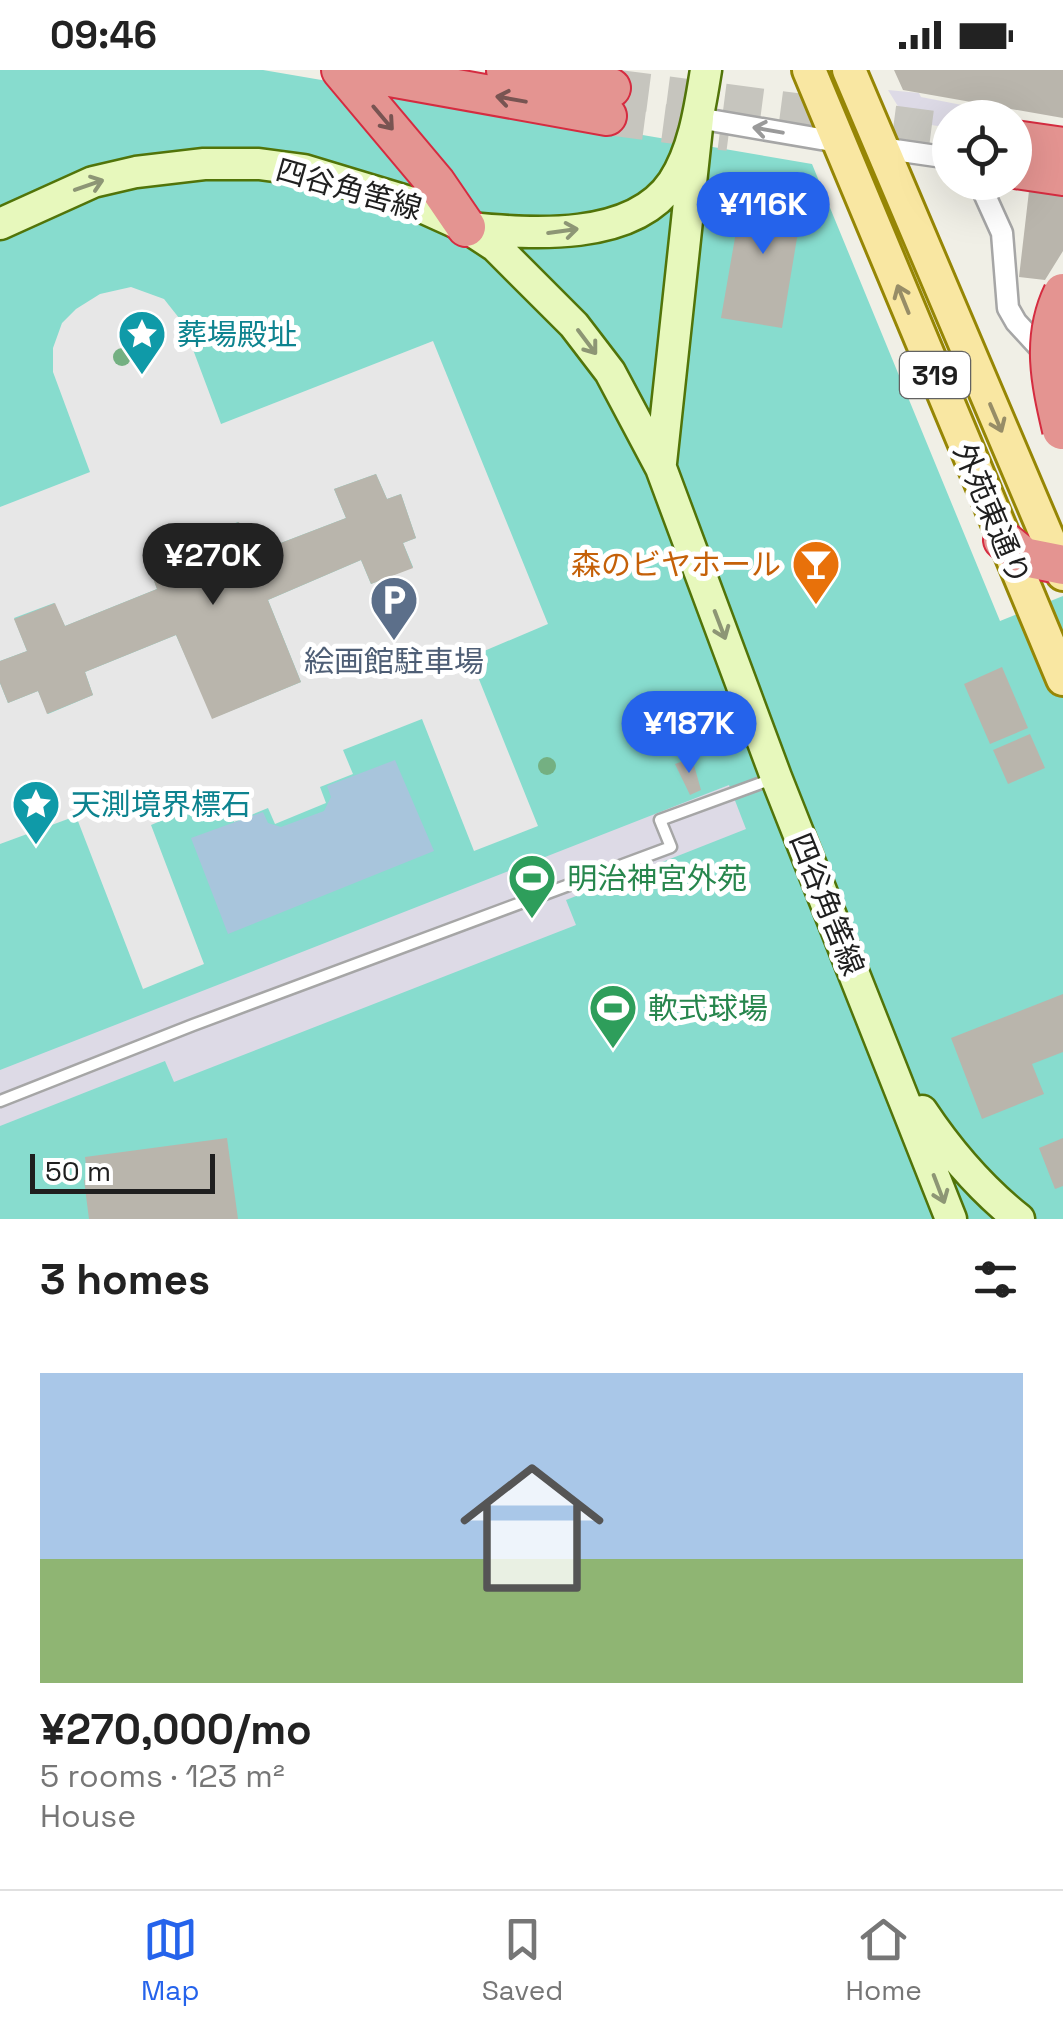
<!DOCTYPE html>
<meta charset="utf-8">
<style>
:root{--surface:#fff;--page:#f2f2f2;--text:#222;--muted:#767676;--line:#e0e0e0;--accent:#2563eb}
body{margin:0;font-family:"Space Grotesk","Noto Sans JP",sans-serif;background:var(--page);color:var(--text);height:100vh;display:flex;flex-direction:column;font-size:38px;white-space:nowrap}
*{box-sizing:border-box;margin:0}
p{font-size:32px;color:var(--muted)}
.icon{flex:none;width:55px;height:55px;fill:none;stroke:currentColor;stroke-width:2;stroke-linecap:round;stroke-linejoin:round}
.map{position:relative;height:1149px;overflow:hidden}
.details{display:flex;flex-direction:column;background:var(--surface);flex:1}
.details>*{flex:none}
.buttons{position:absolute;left:932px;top:30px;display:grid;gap:20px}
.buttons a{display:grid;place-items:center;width:100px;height:100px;border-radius:50%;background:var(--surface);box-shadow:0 10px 40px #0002;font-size:50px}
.scale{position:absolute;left:30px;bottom:25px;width:185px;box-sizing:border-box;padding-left:10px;border:5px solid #1f1f1f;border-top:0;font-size:28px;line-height:35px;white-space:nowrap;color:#1f1f1f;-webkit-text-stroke:8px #fff;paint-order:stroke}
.price{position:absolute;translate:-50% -85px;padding:0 22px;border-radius:35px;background:var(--accent);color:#fff;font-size:32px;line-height:65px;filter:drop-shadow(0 2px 5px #0008)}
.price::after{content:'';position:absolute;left:50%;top:60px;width:30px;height:22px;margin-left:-15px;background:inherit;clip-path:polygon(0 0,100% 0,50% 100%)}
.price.active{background:#222;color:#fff}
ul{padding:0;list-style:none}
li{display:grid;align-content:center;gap:20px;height:530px;padding:0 40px}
li span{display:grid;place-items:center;height:310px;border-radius:0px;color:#555}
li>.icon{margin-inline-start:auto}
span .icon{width:180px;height:180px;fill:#fffc;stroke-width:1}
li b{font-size:42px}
h2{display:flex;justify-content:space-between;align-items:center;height:120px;padding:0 40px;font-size:42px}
.status{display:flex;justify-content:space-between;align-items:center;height:70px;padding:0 50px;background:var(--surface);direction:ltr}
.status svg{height:28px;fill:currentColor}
.tab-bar{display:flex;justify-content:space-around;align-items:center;height:140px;border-top:2px solid var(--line);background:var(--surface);font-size:28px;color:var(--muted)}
.tab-bar a{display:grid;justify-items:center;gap:5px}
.tab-bar .active{color:var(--accent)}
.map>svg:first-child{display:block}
.pitch{fill:#87dcce}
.parking{fill:#e7e7e7}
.plaza{fill:#dddae6}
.water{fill:#a8c5dc}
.building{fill:#b9b5ac}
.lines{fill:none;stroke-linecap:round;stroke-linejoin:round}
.highway-tunnel{stroke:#c6c5be;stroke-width:38;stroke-dasharray:38 19;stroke-linecap:butt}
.lane-casing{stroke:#a6a6a6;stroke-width:15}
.street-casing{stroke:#a6a6a6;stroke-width:25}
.secondary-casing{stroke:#517409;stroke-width:35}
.primary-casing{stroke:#968605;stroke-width:38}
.highway-casing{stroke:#d52c40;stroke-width:42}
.lane{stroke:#fff;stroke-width:10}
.street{stroke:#fff;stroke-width:20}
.secondary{stroke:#e7f8bc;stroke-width:30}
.primary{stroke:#f9e7a2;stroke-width:32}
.highway{stroke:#e49491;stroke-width:38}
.highway-bridge-casing{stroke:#d52c40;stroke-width:42;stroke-linecap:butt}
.highway-bridge{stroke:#e49491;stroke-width:38}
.tree{fill:#74b082}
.oneway{stroke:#785452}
.oneway2{stroke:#9a9a9a}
.oneway3{stroke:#8d9675}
.oneway4{stroke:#978d67}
.labels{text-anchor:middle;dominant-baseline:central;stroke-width:10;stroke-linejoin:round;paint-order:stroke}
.shield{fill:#fff;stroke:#626262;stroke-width:2.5}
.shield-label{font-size:28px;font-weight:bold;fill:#1f1f1f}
.street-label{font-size:30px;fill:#1f1f1f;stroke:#fff}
.culture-label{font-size:30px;fill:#0d838f;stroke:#fff;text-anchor:start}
.food-label{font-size:30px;fill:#c56008;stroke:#fff;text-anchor:end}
.service-label{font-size:30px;fill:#4e5e75;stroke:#fff}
.leisure-label{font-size:30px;fill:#27864d;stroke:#fff;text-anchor:start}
</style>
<div class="status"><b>09:46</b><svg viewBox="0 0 49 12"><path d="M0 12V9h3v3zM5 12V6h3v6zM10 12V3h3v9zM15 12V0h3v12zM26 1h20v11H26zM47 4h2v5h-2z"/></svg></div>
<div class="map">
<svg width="1063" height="1149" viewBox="0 0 1063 1149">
<rect width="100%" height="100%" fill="#f0efe6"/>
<!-- pitch -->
<path class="pitch" d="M 0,0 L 263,0 L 812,94 L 1000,551 L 1063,526 L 1063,1149 L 0,1149 Z"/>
<!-- parking -->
<path class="parking" d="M 131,217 L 164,229 L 183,253 L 221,354 L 433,271 L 548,554 L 470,587 L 538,756 L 474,781 L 422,649 L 343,680 L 353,704 L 320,717 L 326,733 L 275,754 L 268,738 L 234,752 L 222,725 L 151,755 L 204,894 L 143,919 L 76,746 L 0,774 L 0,613 L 8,633 L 38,621 L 48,644 L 93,625 L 85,602 L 176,565 L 213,648 L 301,612 L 268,530 L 361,490 L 371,514 L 413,497 L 403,473 L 416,468 L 401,424 L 387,429 L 376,404 L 334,419 L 346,448 L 252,484 L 238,452 L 146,487 L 157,519 L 65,556 L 54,533 L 14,548 L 27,581 L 0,591 L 0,437 L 90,402 L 53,302 L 53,278 L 62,253 L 76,239 L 100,224 Z"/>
<!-- plaza -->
<path class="plaza" d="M 888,20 L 919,23 L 921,27 L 967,36 L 963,47 L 950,48 L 950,58 L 907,51 Z
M 729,715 L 746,759 L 566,830 L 576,855 L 174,1012 L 165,991 L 0,1056 L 0,1000 Z"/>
<!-- water -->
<path class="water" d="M 395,690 L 434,781 L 228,864 L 191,768 L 263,742 L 268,753 L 281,757 L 324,741 L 331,727 L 327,716 Z"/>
<!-- building -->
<path class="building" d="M 894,0 L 1063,0 L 1063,48 L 903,20 Z
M 744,116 L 804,126 L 782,258 L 721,248 Z
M 1029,121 L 1063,125 L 1063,181 L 1045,210 L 1019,207 Z
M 376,404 L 387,429 L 401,424 L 416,468 L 403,473 L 413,498 L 371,514 L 361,490 L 268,530 L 301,612 L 212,649 L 176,565 L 85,602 L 93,625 L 47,644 L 38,621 L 8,633 L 0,613 L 0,591 L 27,581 L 14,549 L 55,533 L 65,556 L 157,519 L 145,487 L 239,452 L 252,484 L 346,448 L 334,419 Z
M 1002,597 L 1028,658 L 990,674 L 964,614 Z
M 1030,664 L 1045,698 L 1008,714 L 993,680 Z
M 692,688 L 701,720 L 690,725 L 675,694 Z
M 1063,924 L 1063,982 L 1032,994 L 1044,1024 L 982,1049 L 951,968 Z
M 227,1068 L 238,1149 L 89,1149 L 84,1110 L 88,1110 L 85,1087 Z
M 1063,1068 L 1063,1116 L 1055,1119 L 1039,1078 Z"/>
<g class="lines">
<!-- highway-tunnel -->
<path class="highway-tunnel" d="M 611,18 L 950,62
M 607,46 L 729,62"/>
<!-- lane casing -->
<g class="lane-casing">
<path id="lane" d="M 0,1031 L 193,955 L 671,777 L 660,750 L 775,708"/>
</g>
<!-- street casing -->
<g class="street-casing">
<path id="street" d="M 698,48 L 838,72
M 881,78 L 950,88
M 975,112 L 983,121 L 1002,163 L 1008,238 L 1016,252 L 1049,288"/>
</g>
<!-- secondary casing -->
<g class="secondary-casing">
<path id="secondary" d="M 0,154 L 93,112 L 136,102 L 204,94 L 259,94 L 304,100 L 413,133 L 466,157 L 495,176 L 574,255 L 610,302 L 661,398 L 776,707 L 951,1149
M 469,158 C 531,164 633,172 673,112 C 694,80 700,37 706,0
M 661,393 L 698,48
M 922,1041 C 950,1083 980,1118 1019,1149"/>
</g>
<!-- primary casing -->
<g class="primary-casing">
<path id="primary" d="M 809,0 L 1063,609
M 849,0 L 1063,504"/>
</g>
<!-- highway casing -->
<g class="highway-casing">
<path id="highway" d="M 341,0 L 436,113 L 466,157
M 351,0 L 607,46
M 506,0 L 611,18
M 1015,70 L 1063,77
M 1015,99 L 1063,106
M 1003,470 L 1024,487 L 1063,495"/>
</g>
<!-- lane -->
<use href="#lane" class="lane"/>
<!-- street -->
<use href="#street" class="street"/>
<!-- secondary -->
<use href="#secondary" class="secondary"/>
<!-- primary -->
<use href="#primary" class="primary"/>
<!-- highway -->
<use href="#highway" class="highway"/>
<!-- highway-bridge casing -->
<g class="highway-bridge-casing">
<path id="highway-bridge" d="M 1062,360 C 1051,312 1041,269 1063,223"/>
</g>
<!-- highway-bridge -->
<use href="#highway-bridge" class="highway-bridge"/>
</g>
<!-- trees -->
<g class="tree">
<circle cx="122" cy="287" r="9"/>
<circle cx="547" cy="696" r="9"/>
</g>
<!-- one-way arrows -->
<defs><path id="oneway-shaft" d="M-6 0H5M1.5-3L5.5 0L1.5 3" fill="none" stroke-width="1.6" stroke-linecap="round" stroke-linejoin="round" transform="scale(2.5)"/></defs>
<g class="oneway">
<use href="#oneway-shaft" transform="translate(511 29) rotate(-170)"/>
<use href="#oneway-shaft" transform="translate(383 48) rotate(50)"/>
</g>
<use class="oneway2" href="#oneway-shaft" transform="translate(768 60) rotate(-170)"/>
<g class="oneway3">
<use href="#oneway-shaft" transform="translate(89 115) rotate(-19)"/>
<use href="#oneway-shaft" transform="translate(563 161) rotate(-8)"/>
<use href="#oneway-shaft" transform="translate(587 272) rotate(53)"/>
<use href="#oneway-shaft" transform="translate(720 555) rotate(69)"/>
<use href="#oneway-shaft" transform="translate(939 1119) rotate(69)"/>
</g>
<g class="oneway4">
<use href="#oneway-shaft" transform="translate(903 229) rotate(-112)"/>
<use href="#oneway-shaft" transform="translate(996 348) rotate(67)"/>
</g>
<!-- icons -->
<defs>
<g id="sight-pin" transform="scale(2.5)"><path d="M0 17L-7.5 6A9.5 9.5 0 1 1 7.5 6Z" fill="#0f9aa8" stroke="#fff"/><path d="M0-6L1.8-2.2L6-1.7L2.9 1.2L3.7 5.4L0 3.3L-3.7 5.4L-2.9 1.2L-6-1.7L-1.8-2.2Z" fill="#fff"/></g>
<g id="bar-pin" transform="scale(2.5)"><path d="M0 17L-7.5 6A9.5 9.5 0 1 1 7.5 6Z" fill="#e8710a" stroke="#fff"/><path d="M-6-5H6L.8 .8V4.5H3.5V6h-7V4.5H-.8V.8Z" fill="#fff"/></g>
<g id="parking-pin" transform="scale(2.5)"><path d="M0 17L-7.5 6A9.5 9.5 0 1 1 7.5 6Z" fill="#5c6f8a" stroke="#fff"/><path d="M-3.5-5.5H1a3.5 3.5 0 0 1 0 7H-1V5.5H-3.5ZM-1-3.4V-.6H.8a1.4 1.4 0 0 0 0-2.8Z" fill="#fff"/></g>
<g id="stadium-pin" transform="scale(2.5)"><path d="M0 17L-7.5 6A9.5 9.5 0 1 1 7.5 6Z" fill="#2e9e5b" stroke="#fff"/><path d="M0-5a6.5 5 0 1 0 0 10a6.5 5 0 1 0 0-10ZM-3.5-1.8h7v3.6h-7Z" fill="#fff"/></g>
</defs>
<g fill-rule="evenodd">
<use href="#sight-pin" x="142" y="264"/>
<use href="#bar-pin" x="816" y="494"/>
<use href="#parking-pin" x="394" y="530"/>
<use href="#sight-pin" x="36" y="734"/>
<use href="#stadium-pin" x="532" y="808"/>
<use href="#stadium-pin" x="613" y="938"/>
</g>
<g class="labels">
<!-- shield labels -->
<rect class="shield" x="900" y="282" width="70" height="46" rx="8"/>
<g class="shield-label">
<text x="935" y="305">319</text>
</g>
<!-- street labels -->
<g class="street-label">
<text transform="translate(349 119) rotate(16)">四谷角筈線</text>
<text transform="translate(992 444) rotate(67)">外苑東通り</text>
<text transform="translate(827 834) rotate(68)">四谷角筈線</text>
</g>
<!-- culture labels -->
<g class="culture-label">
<text x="177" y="264">葬場殿址</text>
<text x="71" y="734">天測境界標石</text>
</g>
<!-- food labels -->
<g class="food-label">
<text x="781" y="494">森のビヤホール</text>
</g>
<!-- service labels -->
<g class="service-label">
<text x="394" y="591">絵画館駐車場</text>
</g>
<!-- leisure labels -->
<g class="leisure-label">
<text x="567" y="808">明治神宮外苑</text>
<text x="648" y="938">軟式球場</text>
</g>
</g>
</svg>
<div class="buttons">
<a><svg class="icon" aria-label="locate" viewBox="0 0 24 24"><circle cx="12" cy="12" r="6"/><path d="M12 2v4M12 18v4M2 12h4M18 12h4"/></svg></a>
</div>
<div class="scale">50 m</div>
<b class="price" style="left:763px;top:187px">¥116K</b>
<b class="price active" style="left:213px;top:538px">¥270K</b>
<b class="price" style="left:689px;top:706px">¥187K</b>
</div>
<section class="details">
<h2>3 homes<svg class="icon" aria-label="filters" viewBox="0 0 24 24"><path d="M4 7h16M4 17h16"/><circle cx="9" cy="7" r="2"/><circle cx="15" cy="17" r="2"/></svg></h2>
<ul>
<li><span style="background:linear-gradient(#a9c7e8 60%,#8fb573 0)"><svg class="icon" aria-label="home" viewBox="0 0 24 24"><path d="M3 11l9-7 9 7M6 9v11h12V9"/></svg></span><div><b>¥270,000/mo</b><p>5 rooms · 123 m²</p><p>House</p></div></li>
</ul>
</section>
<nav class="tab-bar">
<a class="active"><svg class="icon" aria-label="map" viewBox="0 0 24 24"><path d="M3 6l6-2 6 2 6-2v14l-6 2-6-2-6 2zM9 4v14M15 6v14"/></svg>Map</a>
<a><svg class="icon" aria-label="saved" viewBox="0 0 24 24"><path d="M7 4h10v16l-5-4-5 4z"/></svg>Saved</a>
<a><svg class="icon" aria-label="home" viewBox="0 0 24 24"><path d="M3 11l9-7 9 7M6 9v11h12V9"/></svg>Home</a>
</nav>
